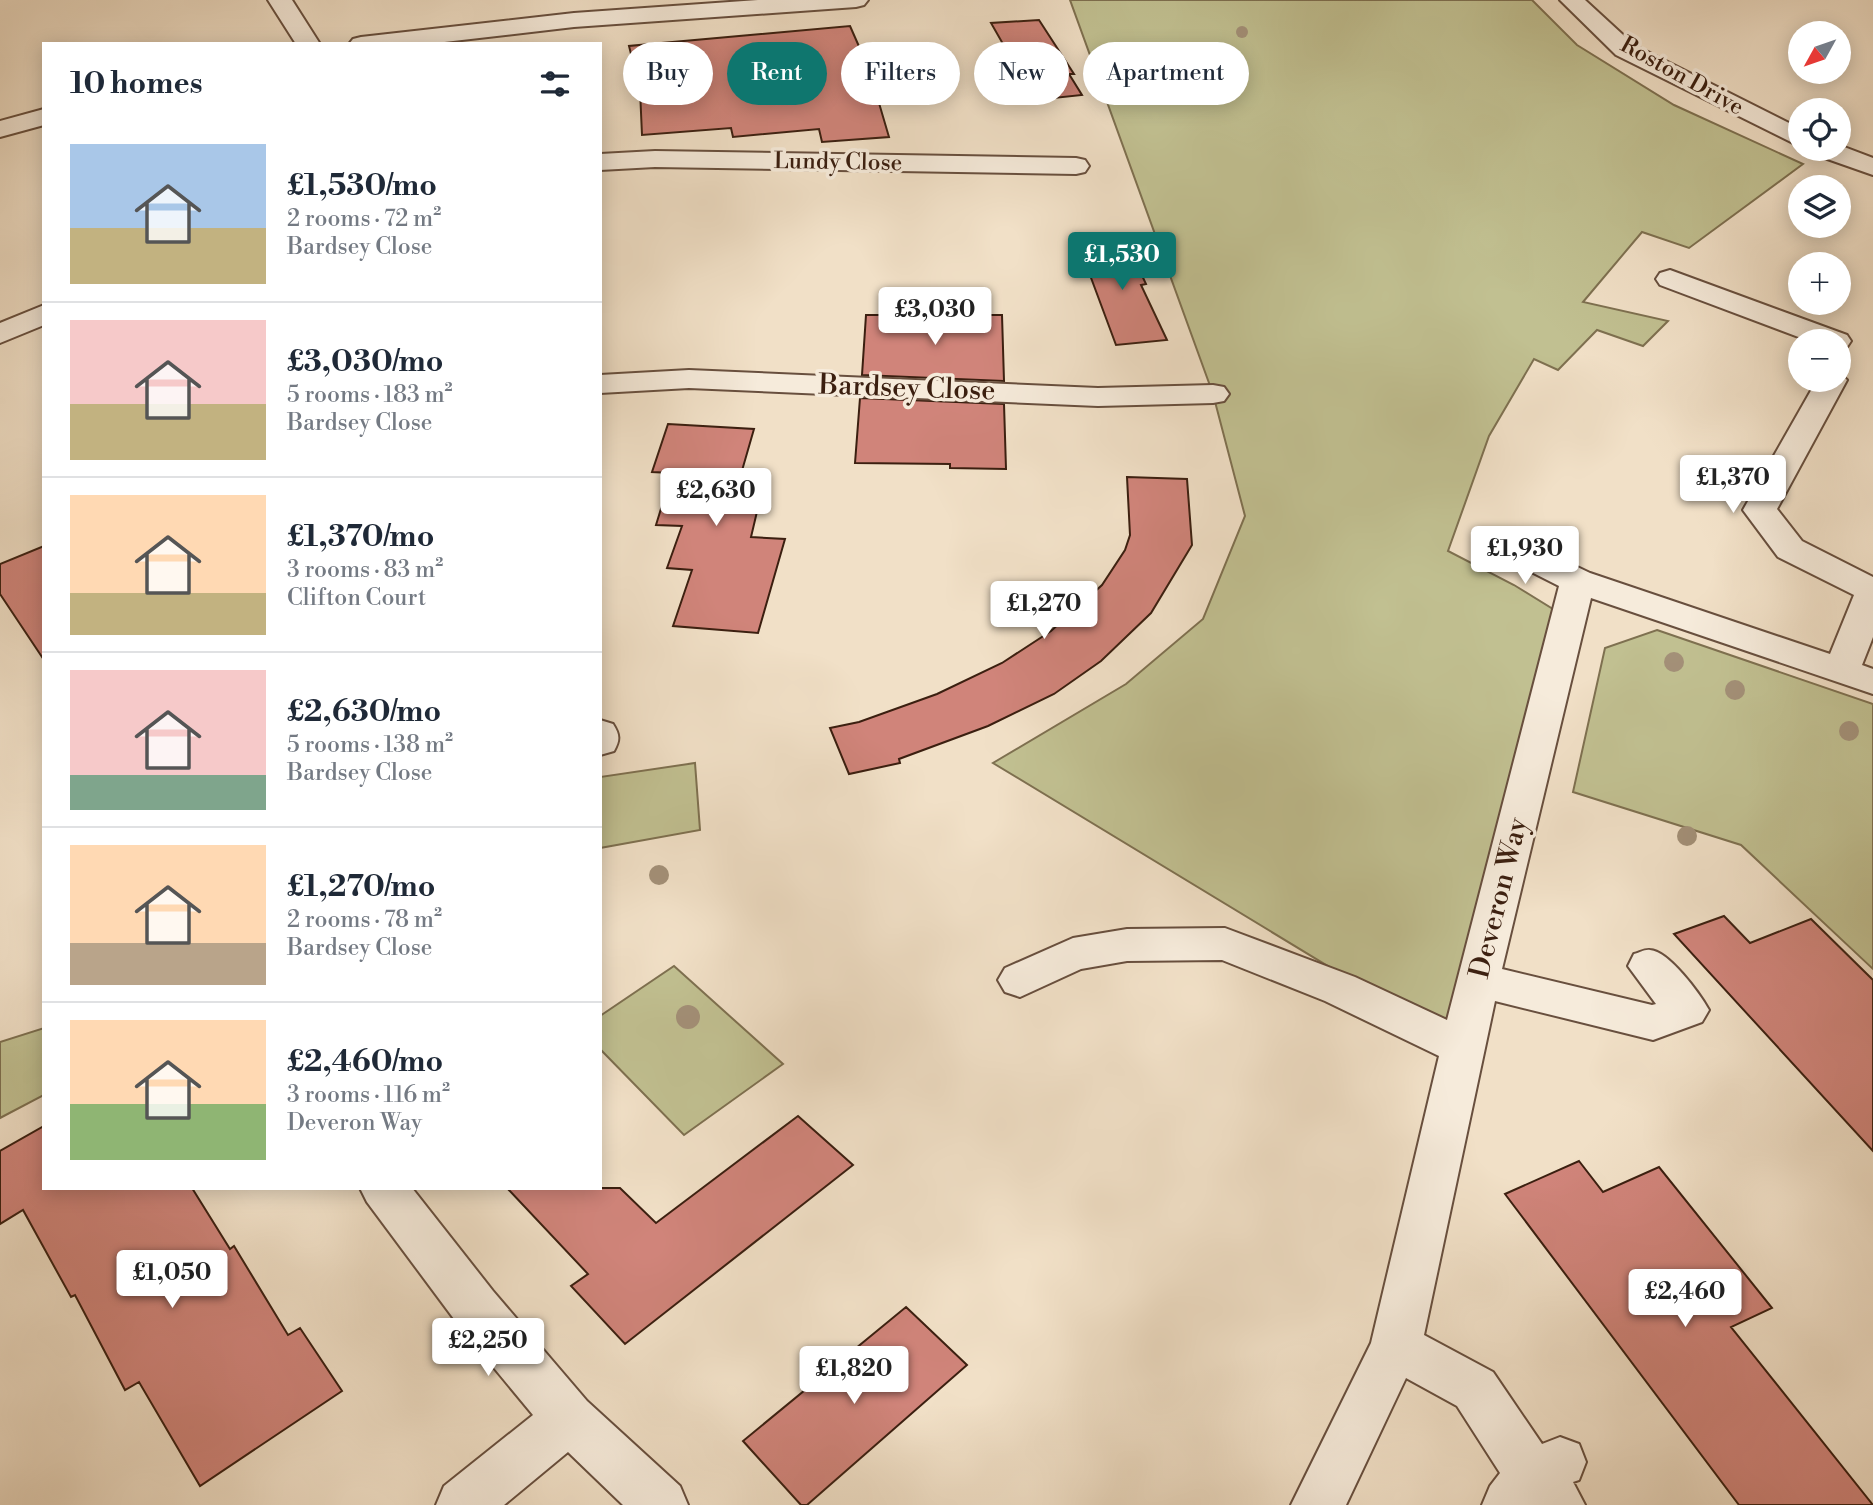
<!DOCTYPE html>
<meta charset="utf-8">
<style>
:root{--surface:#fff;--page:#f6f6f7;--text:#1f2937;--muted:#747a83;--line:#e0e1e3;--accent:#0f766e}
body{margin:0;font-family:"Libre Bodoni",serif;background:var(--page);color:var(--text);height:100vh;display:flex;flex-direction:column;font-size:26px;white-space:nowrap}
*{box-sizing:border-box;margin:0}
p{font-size:23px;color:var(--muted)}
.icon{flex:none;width:38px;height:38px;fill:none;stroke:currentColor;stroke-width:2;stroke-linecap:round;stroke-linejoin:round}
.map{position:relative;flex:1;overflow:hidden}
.side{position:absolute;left:42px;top:42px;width:560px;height:1148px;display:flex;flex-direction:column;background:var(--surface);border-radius:0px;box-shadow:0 4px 18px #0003}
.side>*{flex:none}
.guide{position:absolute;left:623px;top:42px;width:665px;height:63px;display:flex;gap:14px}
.needle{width:46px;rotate:230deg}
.tools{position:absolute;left:1788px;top:21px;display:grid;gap:14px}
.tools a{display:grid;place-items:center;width:63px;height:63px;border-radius:50%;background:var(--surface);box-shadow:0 4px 18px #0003;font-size:35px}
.price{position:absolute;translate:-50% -60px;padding:0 16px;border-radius:7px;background:#fff;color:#222;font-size:23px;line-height:46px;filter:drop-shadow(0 2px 4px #0008)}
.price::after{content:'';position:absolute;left:50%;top:42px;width:21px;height:16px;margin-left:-10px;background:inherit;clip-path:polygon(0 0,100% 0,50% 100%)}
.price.selected{background:var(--accent);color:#fff}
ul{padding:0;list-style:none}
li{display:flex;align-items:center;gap:21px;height:175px;padding:0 28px}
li+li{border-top:2px solid var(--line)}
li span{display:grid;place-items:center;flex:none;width:196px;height:140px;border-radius:0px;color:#555}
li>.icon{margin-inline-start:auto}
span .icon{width:84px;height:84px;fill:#fffc;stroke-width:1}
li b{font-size:30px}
h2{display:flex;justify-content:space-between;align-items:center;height:84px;padding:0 28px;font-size:30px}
.tag{padding:0 24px;border-radius:32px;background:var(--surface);box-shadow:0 4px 18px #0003;font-size:24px;line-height:63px}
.tag.selected{background:var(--accent);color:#fff}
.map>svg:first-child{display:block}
.green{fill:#c1c091;stroke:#7e7050;stroke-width:2}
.building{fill:#d0847a;stroke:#3b1f10;stroke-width:2}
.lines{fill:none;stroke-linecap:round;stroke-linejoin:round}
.minor-casing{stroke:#684f3e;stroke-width:4}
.minor{fill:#f6ebdb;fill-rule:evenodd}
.tree{fill:#a39078}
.labels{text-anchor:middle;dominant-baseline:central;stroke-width:7;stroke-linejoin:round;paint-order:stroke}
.far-street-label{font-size:23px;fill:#3b1f10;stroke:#f6ebdb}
.street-label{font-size:28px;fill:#3b1f10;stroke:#f6ebdb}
</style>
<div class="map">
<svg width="1873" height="1505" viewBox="0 0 1873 1505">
<rect width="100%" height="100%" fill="#f1e0c7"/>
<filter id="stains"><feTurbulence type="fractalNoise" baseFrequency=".00286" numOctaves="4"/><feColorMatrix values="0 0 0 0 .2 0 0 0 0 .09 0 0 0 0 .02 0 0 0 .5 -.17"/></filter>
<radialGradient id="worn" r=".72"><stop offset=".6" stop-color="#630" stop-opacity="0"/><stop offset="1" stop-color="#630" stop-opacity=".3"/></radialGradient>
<!-- green -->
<path class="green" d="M 1070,0 L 1532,0 L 1577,45 L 1674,105 L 1803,164 L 1689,248 L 1642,232 L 1583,302 L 1668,321 L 1643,346 L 1597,330 L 1558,370 L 1534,359 L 1489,436 L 1448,551 L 1514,585 L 1569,619 L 1463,1048 L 993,763 L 1126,684 L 1203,619 L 1245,516 L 1213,394 Z
M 1657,630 L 1873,704 L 1873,969 L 1741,845 L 1573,792 L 1605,648 Z
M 695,763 L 700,830 L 600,848 L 600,777 Z
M 674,966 L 783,1064 L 684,1135 L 600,1049 L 600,1016 Z
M 44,1028 L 44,1095 L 0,1118 L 0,1042 Z"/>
<!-- building -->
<path class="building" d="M 1039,20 L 1074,74 L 1069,74 L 1082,95 L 1035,100 L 991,23 Z
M 850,26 L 869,69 L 889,137 L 822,142 L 819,129 L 733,137 L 731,128 L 642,135 L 640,90 L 629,46 Z
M 1124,237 L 1146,284 L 1141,285 L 1167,340 L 1116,345 L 1087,267 L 1091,266 L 1079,241 Z
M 866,315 L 1002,315 L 1004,381 L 862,375 Z
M 860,398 L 1004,404 L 1006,469 L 950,468 L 950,464 L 855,463 Z
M 668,424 L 754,429 L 739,481 L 764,482 L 751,537 L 785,539 L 758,633 L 673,626 L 692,570 L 667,568 L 682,526 L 656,525 L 672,473 L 652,472 Z
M 1127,477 L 1187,479 L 1192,545 L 1151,613 L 1101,661 L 1054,694 L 988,726 L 899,759 L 900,763 L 849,774 L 830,728 L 859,722 L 937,694 L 1002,663 L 1051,631 L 1102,585 L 1125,550 L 1130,535 Z
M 44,546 L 44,660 L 0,594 L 0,564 Z
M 1724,916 L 1750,943 L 1811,919 L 1873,980 L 1873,1151 L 1674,934 Z
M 798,1116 L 853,1165 L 625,1344 L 571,1286 L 588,1274 L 507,1188 L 620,1188 L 656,1223 Z
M 44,1126 L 44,1188 L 192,1188 L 230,1249 L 234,1246 L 288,1335 L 300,1328 L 342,1391 L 200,1486 L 139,1382 L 125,1390 L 75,1295 L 71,1297 L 23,1210 L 0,1224 L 0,1151 Z
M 1579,1161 L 1603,1192 L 1659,1167 L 1772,1308 L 1731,1327 L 1873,1505 L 1739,1505 L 1505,1194 Z
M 906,1307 L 967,1365 L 807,1505 L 801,1505 L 743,1441 Z"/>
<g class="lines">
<!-- minor casing -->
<g class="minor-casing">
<path id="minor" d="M 268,0 L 292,0 L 320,44 L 296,44 Z
M 758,0 L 868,0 L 864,5 L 856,7 L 574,27 L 427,44 L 349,44 L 353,39 L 361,37 L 574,13 Z
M 1560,0 L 1585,0 L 1634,45 L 1801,129 L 1801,147 L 1616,55 Z
M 44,109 L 44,125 L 0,137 L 0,121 Z
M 1839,145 L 1873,158 L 1873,175 L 1816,155 L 1812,149 L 1839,149 Z
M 655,151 L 1076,158 L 1085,160 L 1089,166 L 1085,172 L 1076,174 L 655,167 L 600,170 L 600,154 Z
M 1670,270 L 1847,335 L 1851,341 L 1847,347 L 1839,349 L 1839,341 L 1809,341 L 1660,285 L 1656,279 L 1660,273 Z
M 44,305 L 44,325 L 0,343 L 0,323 Z
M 689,370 L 1098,388 L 1213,385 L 1224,387 L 1229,394 L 1224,401 L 1213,403 L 1098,406 L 689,388 L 600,393 L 600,375 Z
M 1839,373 L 1847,380 L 1777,509 L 1802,541 L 1873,577 L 1873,637 L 1862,665 L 1873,669 L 1873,694 L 1591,598 L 1502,969 L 1652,1005 L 1656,1004 L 1628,966 L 1634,954 C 1639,953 1645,949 1650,950 C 1669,951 1700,994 1709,1010 L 1702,1022 L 1653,1040 L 1495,1001 L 1424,1335 L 1493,1372 L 1542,1444 L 1560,1437 L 1579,1444 L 1586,1462 L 1579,1480 L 1573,1482 L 1585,1505 L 1482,1505 L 1490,1486 L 1500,1473 L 1457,1406 L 1406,1378 L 1346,1505 L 1291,1505 L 1371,1343 L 1439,1056 L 1325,1001 L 1222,960 L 1127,961 L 1081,969 L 1020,997 L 1005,992 L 998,980 L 1005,968 L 1073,938 L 1127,929 L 1225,928 L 1355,977 L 1447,1020 L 1559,586 L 1484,548 L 1479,541 L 1484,534 L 1496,530 L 1508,534 L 1590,573 L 1830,654 L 1854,595 L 1778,557 L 1743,510 L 1817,380 L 1839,380 Z
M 600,720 L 613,724 C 620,735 620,740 614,751 L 600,755 Z
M 360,1188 L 412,1188 L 493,1291 L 587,1401 L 680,1486 L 688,1505 L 623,1505 L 568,1452 L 504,1505 L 436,1505 L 444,1486 L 533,1415 L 457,1323 L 367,1202 Z"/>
</g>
<!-- minor -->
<use href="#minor" class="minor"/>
</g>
<!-- trees -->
<g class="tree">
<circle cx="1242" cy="32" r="6"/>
<circle cx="1674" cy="662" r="10"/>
<circle cx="1735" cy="690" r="10"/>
<circle cx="1849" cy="731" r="10"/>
<circle cx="1687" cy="836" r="10"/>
<circle cx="659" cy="875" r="10"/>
<circle cx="688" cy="1017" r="12"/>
</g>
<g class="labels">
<!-- far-street labels -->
<g class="far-street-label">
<text transform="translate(1682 76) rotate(29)">Roston Drive</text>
<text transform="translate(838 162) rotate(1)">Lundy Close</text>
</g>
<!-- street labels -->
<g class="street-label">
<text transform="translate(907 388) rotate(2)">Bardsey Close</text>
<text transform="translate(1499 898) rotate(-76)">Deveron Way</text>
</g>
</g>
<rect width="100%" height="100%" filter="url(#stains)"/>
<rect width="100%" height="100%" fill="url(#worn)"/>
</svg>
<div class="tools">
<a><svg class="needle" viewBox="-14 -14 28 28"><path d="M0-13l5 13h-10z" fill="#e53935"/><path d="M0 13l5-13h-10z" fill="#747a83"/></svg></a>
<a><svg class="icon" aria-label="locate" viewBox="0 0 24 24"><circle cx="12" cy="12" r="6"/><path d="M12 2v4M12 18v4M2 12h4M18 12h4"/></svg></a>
<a><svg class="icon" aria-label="layers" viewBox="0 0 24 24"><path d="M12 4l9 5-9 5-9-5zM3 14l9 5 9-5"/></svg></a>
<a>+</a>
<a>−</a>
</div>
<b class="price selected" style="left:1122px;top:292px">£1,530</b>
<b class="price" style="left:935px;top:347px">£3,030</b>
<b class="price" style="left:1733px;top:515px">£1,370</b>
<b class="price" style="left:716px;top:528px">£2,630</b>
<b class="price" style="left:1525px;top:586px">£1,930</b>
<b class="price" style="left:1044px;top:641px">£1,270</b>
<b class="price" style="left:172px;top:1310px">£1,050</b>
<b class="price" style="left:1685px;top:1329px">£2,460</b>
<b class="price" style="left:488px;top:1378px">£2,250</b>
<b class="price" style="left:854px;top:1406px">£1,820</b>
<div class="guide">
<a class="tag">Buy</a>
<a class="tag selected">Rent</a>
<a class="tag">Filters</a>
<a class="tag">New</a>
<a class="tag">Apartment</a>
</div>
<section class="side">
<h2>10 homes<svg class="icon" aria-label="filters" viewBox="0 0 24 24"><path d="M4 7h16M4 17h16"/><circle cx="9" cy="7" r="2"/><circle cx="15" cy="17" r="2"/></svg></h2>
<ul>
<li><span style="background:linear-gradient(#a9c7e8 60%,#c2b280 0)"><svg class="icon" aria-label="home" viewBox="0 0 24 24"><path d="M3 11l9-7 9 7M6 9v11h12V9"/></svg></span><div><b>£1,530/mo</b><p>2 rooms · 72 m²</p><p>Bardsey Close</p></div></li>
<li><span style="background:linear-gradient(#f6c9c9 60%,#c2b280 0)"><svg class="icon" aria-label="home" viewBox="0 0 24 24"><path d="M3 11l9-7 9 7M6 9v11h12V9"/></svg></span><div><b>£3,030/mo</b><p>5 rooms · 183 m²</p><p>Bardsey Close</p></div></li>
<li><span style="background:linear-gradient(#ffd9b3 70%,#c2b280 0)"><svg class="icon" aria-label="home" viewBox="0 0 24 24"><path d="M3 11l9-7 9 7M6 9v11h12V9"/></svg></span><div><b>£1,370/mo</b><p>3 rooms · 83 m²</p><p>Clifton Court</p></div></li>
<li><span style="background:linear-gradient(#f6c9c9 75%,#7fa58c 0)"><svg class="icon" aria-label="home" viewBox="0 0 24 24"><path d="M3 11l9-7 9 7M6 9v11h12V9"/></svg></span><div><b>£2,630/mo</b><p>5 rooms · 138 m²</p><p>Bardsey Close</p></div></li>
<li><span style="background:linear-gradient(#ffd9b3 70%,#b9a48a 0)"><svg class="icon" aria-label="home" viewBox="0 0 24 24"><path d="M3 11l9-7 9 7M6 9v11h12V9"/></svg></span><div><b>£1,270/mo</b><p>2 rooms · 78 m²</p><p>Bardsey Close</p></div></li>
<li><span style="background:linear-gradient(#ffd9b3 60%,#8fb573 0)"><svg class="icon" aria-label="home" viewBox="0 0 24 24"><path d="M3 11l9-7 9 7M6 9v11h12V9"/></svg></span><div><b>£2,460/mo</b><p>3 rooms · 116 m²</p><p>Deveron Way</p></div></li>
</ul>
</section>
</div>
